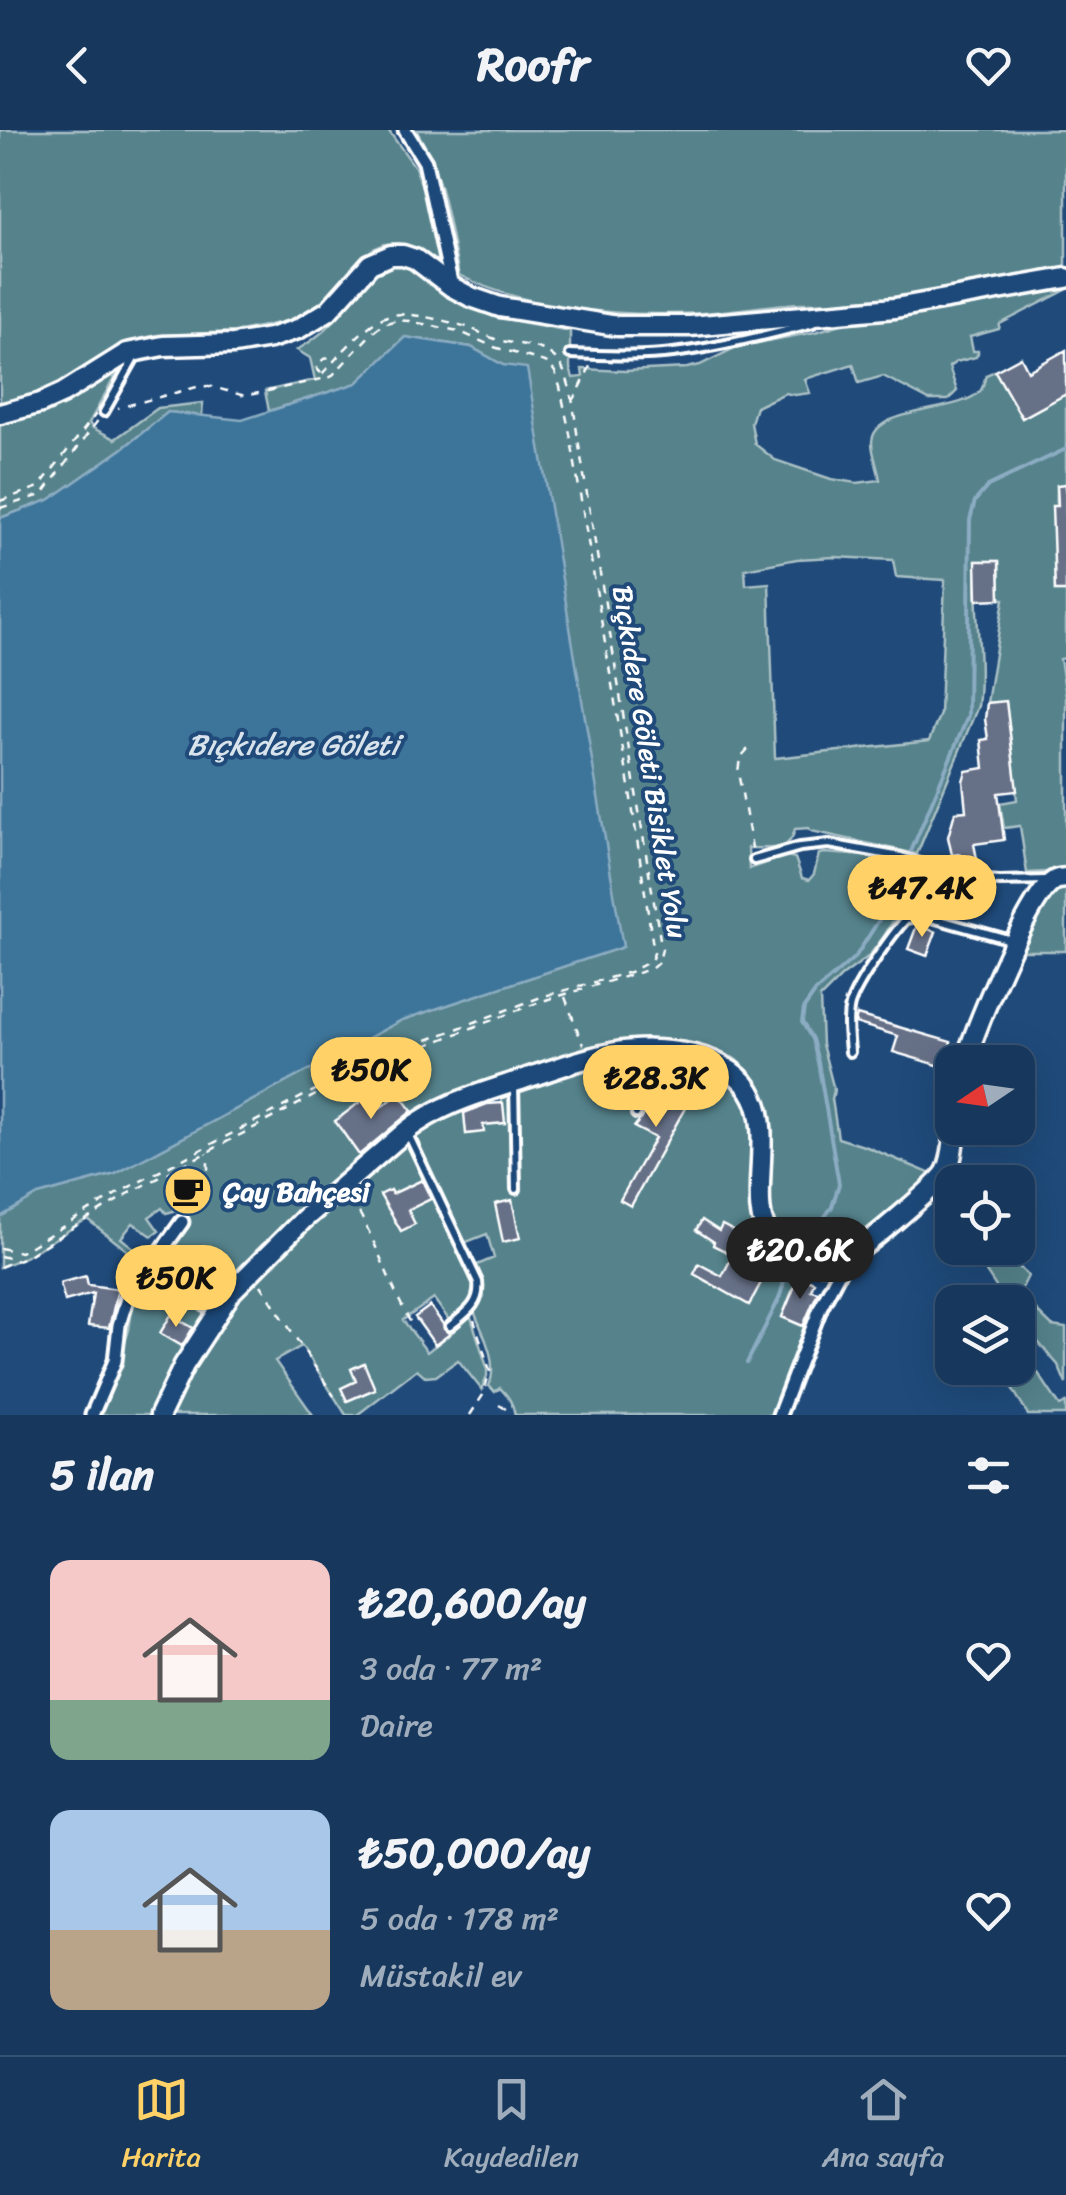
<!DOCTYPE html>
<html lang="tr">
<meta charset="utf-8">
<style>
:root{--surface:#17385c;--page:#244365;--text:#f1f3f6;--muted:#9eacbb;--line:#365272;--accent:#ffd166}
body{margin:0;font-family:Sriracha,sans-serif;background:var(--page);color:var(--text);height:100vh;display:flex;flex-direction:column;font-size:38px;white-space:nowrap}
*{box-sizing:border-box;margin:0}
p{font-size:32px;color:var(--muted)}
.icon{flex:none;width:55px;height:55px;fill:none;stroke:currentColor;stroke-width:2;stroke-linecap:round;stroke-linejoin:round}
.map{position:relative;height:1285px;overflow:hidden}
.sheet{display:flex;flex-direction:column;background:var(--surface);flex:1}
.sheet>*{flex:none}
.needle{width:65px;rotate:257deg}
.fabs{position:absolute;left:935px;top:915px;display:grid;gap:20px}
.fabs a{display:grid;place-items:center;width:100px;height:100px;border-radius:20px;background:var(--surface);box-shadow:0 10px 40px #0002,0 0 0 2px var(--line);font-size:50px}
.price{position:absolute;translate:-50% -85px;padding:0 22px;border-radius:35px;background:var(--accent);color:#111;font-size:32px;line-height:65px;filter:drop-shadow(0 2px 5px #0008)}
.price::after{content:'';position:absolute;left:50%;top:60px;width:30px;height:22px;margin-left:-15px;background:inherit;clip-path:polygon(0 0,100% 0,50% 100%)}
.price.selected{background:#222;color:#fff}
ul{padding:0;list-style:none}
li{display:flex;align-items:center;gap:30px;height:250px;padding:0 50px}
li span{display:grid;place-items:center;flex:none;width:280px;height:200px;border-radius:20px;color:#555}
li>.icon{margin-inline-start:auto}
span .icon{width:120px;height:120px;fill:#fffc;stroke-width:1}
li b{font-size:42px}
h2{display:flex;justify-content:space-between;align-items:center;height:120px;padding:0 50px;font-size:42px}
header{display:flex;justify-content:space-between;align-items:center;height:130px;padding:0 50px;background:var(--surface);font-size:45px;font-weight:700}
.menu{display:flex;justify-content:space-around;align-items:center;height:140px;border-top:2px solid var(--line);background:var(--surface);font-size:28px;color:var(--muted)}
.menu a{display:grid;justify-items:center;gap:5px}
.menu .selected{color:var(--accent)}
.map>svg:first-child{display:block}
.green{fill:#55828b;stroke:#aac0c5;stroke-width:2.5;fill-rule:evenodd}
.water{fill:#3e759a;stroke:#8bacc2;stroke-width:2.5}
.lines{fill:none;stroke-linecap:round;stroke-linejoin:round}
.stream{stroke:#8bacc2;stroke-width:4}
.building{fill:#667087;stroke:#fff;stroke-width:2.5}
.lane-casing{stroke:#fff;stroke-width:14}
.street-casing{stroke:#fff;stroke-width:19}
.secondary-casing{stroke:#fff;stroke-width:25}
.path{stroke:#fff;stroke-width:2.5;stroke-dasharray:8 8;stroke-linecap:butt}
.lane{stroke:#1f4a7a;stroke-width:6}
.street{stroke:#1f4a7a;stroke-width:11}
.secondary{stroke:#1f4a7a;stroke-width:18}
.labels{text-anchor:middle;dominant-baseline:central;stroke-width:8;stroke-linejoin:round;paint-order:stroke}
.street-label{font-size:28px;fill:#fff;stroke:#1f4a7a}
.poi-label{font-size:28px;font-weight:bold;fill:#fff;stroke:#1f4a7a;text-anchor:start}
.water-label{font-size:30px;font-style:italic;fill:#d8e3eb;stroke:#1f4a7a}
</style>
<header><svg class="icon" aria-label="back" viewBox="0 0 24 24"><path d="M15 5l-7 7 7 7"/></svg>Roofr<svg class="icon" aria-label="heart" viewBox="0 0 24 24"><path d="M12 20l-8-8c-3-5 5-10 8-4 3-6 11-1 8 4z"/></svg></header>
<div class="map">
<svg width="1066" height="1285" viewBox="0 0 1066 1285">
<rect width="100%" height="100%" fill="#1f4a7a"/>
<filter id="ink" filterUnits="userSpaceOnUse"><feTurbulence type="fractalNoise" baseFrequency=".01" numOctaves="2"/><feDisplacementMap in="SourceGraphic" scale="20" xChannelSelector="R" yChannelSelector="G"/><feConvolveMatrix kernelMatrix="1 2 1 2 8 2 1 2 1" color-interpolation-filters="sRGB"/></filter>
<g filter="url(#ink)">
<!-- green -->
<path class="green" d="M 0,0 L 388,0 L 415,37 L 428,73 L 442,136 L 416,118 L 398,113 L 385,114 L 373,119 L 360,129 L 327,169 L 288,191 L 235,202 L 157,205 L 121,213 L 94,234 L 38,267 L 0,276 Z
M 416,0 L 1066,0 L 1066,139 C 999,151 931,164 863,171 C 838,174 812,171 787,174 C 759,176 732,181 704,183 C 623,187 532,182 459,145 C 449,96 443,43 416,0 Z
M 389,134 L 405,135 L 413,139 L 454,169 L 494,187 L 570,201 L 570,238 L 573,248 L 583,247 L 582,239 L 625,241 L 687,238 L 700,235 L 737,217 L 815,202 L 871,185 L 1066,155 L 1066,160 L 1000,194 L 999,199 L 970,207 L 973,221 L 978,221 L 978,223 L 976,227 L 956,232 L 949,237 L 957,261 L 948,270 L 929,270 L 883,246 L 859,253 L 853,234 L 805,249 L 810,263 L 795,265 L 785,263 L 756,277 L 751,293 L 755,314 L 775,330 L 831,349 L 857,353 L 880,350 C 878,338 872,323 872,312 C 874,275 961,285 981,260 C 984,255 984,251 986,245 L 995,241 L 1022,288 L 1066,264 L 1066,354 L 1057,355 L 1055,461 L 1066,461 L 1066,528 L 1060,529 L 1066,566 L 1066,741 L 1027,743 L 1020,696 L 1004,698 L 1000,673 L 1017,670 L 1006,572 L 987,573 L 1004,469 L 1000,469 L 999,431 L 977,431 C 973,479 984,528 978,576 L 917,724 L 811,701 L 809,698 L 795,699 C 789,725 769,717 748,718 L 749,739 L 787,726 L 795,728 L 802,748 L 809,750 L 814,744 L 819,724 L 825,723 L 879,727 L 922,738 L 912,760 L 884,806 L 869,826 L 842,846 L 820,868 L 822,914 L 834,960 L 832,969 L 838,1008 L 867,1017 L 934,1045 L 848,1119 L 836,1123 L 813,1124 L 785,1110 L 776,1101 L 770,1086 L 773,1000 L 770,978 L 751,943 L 734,928 L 713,919 L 678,913 L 642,911 L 621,912 L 584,920 L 430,973 L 360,1027 L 280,1098 L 233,1146 L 185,1218 L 152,1285 L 97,1285 L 122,1222 L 129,1200 L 133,1173 L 139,1157 L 185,1094 L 189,1082 L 181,1079 L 166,1083 L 162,1078 L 149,1087 L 159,1101 L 152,1106 L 133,1093 L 121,1108 L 140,1123 L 149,1126 L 143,1133 L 87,1089 L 25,1127 L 0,1137 L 0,1087 L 37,1065 L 115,1044 L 402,890 L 623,817 L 503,235 L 471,217 L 405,207 L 357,253 L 269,281 L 265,261 L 315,250 L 310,228 L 297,220 C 314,210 328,199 340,184 C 358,164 364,146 389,134 ZM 835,427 L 893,430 L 896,447 L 945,450 L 940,584 L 929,611 L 775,628 L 769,453 L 746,455 L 745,439 L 797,429 Z
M 123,232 L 89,293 L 93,298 L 115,309 L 158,278 L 203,273 L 202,286 L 168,282 L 122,319 L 49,370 L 0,388 L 0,292 L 61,273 L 86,259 Z
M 1066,756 L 1066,821 L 1022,821 L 1046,768 Z
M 672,929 L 701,934 L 735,951 L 754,983 L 754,1084 L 802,1135 L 782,1187 L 807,1197 L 780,1271 L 773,1285 L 515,1285 C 513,1273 508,1266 500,1258 L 495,1262 L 489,1256 C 499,1232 483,1204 474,1181 L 484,1167 L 481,1146 L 477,1135 L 494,1128 L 487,1104 L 464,1113 L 413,1005 C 447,981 461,977 502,973 L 502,965 L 614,930 Z
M 407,1010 L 472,1145 C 480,1170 467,1175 449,1190 L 434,1169 L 403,1190 L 427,1222 L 450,1204 L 470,1184 L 487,1237 L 487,1246 L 482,1260 L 458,1230 L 436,1246 L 426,1247 L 417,1239 L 357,1285 L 346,1285 L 302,1216 L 275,1231 L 313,1285 L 168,1285 C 189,1244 210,1203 239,1167 C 287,1108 350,1060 407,1010 Z
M 995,1118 L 1001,1118 L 1028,1146 L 1019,1164 L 1052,1196 L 1066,1198 L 1066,1254 L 1058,1235 L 1018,1189 L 1018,1172 L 1006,1172 L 979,1131 Z
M 1038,1243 L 1060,1276 L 1066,1273 L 1066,1285 L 1028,1285 L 1011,1256 L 1018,1245 Z"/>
<!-- water -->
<path class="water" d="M 405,207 L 471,217 L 503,235 L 527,238 L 623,817 L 402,890 L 115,1044 L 38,1065 L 0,1087 L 0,388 L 49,370 L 122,319 L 168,282 L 242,290 L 357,253 Z"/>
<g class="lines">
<!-- stream -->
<path class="stream" d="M 800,1120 L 832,1077 L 839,1054 L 818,932 L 812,909 L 802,892 L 804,878 L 816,861 L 856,826 L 879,790 L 899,750 L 968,586 L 970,390 L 975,371 L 988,356 L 1066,319
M 747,1233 L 779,1169 L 788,1138 L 792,1132"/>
</g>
<!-- building -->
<path class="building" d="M 1066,220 L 1066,264 L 1022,288 L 995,241 L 1021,227 L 1028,241 Z
M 1066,354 L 1066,461 L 1055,461 L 1052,376 L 1058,376 L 1057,355 Z
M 976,431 L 999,431 L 1000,469 L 977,470 Z
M 1006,571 L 1017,661 L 998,663 L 1004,710 L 974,714 L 977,729 L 971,731 L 959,724 L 952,725 L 948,707 L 955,682 L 966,681 L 963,651 L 966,641 L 984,638 L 981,610 L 988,609 L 985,589 L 987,573 Z
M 917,795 L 936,802 L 927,826 L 908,819 Z
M 857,885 L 951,912 L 944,937 L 893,922 L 898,906 L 855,893 Z
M 659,946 L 675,953 L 672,959 L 690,969 L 631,1076 L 620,1070 L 655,1008 L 634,997 L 642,987 Z
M 399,964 L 412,981 L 359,1025 L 335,991 L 364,969 L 374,982 Z
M 503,973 L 505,993 L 483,995 L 484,1002 L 466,1004 L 464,983 L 487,974 Z
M 422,1050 L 431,1069 L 408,1080 L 415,1094 L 401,1101 L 380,1065 L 390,1060 L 392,1064 Z
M 512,1070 L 520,1108 L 503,1112 L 495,1074 Z
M 702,1090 L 719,1101 L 722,1095 L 752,1110 L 740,1137 L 763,1149 L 749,1175 L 694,1144 L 699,1134 L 722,1146 L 733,1125 L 713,1115 L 714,1112 L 696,1100 Z
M 215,1131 L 227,1144 L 208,1162 L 214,1167 L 203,1183 L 182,1166 L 194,1151 Z
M 86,1146 L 88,1155 L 118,1159 L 109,1198 L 88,1196 L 93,1163 L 65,1171 L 60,1153 Z
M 799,1146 L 814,1152 L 811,1160 L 818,1162 L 803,1196 L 782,1187 Z
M 430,1176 L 443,1194 L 444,1199 L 450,1204 L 435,1215 L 415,1187 Z
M 171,1185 L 193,1198 L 182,1216 L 160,1203 Z
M 364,1233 L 375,1259 L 347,1271 L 341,1258 L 356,1251 L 351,1239 Z"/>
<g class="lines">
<!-- lane casing -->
<g class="lane-casing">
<path id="lane" d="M 570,224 C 604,225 639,227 673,223 C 720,217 768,205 813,193
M 104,282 L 136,225
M 754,730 L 800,717 L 829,714 L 901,727 L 971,749 L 1000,751 L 1046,750
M 850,922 C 849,907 846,890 850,875 C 856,855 891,805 906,789 L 925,786 L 1011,810
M 514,953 L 516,1059
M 636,984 L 660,925
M 407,1002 L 478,1152 C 481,1174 466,1183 450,1196"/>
</g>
<!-- street casing -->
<g class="street-casing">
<path id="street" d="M 405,0 L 425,32 L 452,157
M 92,1285 L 115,1231 L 119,1195 L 127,1169 L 182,1092
M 779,1285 L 821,1176 L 846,1129"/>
</g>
<!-- secondary casing -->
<g class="secondary-casing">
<path id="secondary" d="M 0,284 L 41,273 L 63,263 L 127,223 L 163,216 L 234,214 L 270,208 L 298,199 L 328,181 L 370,134 L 391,125 L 403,125 L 415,129 L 452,157 L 471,167 L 500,177 L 617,196 L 690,196 L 895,178 L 1066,148
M 965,932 C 976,898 1026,773 1051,753 C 1057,748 1059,749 1066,748
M 160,1285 L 184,1235 L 232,1161 L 304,1089 L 406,1001 C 442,973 482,963 524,949 C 552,940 582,928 611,923 C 657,914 732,921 754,968 C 774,1010 745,1080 772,1109 C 788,1126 819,1137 842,1130 C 855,1126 938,1055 946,1042 C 953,1029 953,1012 955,998"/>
</g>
<!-- path -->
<path class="path" d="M 321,243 L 317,239 L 317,234 L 324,229 L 337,227
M 572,272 C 578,264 586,246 590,236
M 0,371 L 39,357 L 96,284
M 0,378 L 38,366 L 45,361 L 99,289
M 748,619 L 740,628 L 738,642 L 753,723
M 565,867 L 583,915
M 351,1069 C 376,1108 388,1153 411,1193
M 190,1083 C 207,1064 210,1048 207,1023
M 0,1118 L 21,1122 L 118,1063 L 344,945 L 406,918 L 541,867 L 630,842 L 651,831 L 654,823 L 630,662 L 570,304 L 560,257 L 555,242 L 548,233 L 494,217 L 458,201 L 409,191 L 397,190 L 383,194 L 373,202 L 331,247 L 245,266 L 209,256 L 197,257 L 118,278
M 0,1126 L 17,1130
M 0,1137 L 25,1127 L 128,1064 L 348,948 L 409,922 L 542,871 L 651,839 L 659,832 L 662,819 L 660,809 L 578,309 C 574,285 573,255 560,234 C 546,213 519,216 498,210 C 488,207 479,202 470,198 C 452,192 404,180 387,186 C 364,194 336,230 319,247
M 261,1155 L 334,1266
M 499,1275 L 506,1279 L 509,1285
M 470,1285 L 483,1265 L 490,1241 L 474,1190"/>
<!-- lane -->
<use href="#lane" class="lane"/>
<!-- street -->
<use href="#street" class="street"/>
<!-- secondary -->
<use href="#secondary" class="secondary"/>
</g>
</g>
<!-- icons -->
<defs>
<g id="cafe-disc" transform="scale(2.5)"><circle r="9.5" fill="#ffd166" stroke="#1f4a7a"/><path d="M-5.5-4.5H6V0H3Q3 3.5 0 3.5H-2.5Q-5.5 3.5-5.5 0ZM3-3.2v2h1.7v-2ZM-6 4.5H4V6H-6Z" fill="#111"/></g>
</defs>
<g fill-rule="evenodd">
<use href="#cafe-disc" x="188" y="1061"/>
</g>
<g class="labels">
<!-- street labels -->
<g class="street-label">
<text transform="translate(650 632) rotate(81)">Bıçkıdere Göleti Bisiklet Yolu</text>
</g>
<!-- poi labels -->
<g class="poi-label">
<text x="223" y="1061">Çay Bahçesi</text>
</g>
<!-- water labels -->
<g class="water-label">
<text x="293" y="615">Bıçkıdere Göleti</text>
</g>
</g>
</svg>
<div class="fabs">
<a><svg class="needle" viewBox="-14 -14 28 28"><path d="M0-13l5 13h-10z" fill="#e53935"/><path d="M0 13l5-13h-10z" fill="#9eacbb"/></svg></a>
<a><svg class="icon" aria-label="locate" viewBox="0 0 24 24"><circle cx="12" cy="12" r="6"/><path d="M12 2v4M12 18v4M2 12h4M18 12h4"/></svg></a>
<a><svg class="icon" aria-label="layers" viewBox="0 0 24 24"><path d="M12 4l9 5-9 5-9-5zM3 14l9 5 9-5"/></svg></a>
</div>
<b class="price" style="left:922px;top:810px">₺47.4K</b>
<b class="price" style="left:371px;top:992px">₺50K</b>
<b class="price" style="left:656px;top:1000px">₺28.3K</b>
<b class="price selected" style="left:800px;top:1172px">₺20.6K</b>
<b class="price" style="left:176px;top:1200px">₺50K</b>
</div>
<section class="sheet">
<h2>5 ilan<svg class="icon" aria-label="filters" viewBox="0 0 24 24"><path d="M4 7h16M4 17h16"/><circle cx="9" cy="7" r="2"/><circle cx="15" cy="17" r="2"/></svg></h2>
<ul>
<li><span style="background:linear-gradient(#f6c9c9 70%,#7fa58c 0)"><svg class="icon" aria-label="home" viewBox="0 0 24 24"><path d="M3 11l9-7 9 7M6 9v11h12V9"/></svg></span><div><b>₺20,600/ay</b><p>3 oda · 77 m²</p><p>Daire</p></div><svg class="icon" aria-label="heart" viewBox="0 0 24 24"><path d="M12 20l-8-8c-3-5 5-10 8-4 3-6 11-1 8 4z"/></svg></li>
<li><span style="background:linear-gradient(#a9c7e8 60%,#b9a48a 0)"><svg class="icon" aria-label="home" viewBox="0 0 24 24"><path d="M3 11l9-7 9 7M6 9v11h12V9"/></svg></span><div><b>₺50,000/ay</b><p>5 oda · 178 m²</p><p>Müstakil ev</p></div><svg class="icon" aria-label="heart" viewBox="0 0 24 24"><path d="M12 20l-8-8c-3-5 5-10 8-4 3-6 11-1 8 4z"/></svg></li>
</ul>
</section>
<nav class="menu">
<a class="selected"><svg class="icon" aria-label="map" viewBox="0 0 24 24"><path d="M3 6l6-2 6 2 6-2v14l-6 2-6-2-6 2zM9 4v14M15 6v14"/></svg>Harita</a>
<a><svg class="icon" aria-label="saved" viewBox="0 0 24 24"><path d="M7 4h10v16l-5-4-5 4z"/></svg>Kaydedilen</a>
<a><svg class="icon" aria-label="home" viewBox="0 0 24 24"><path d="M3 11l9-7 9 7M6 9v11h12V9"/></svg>Ana sayfa</a>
</nav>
